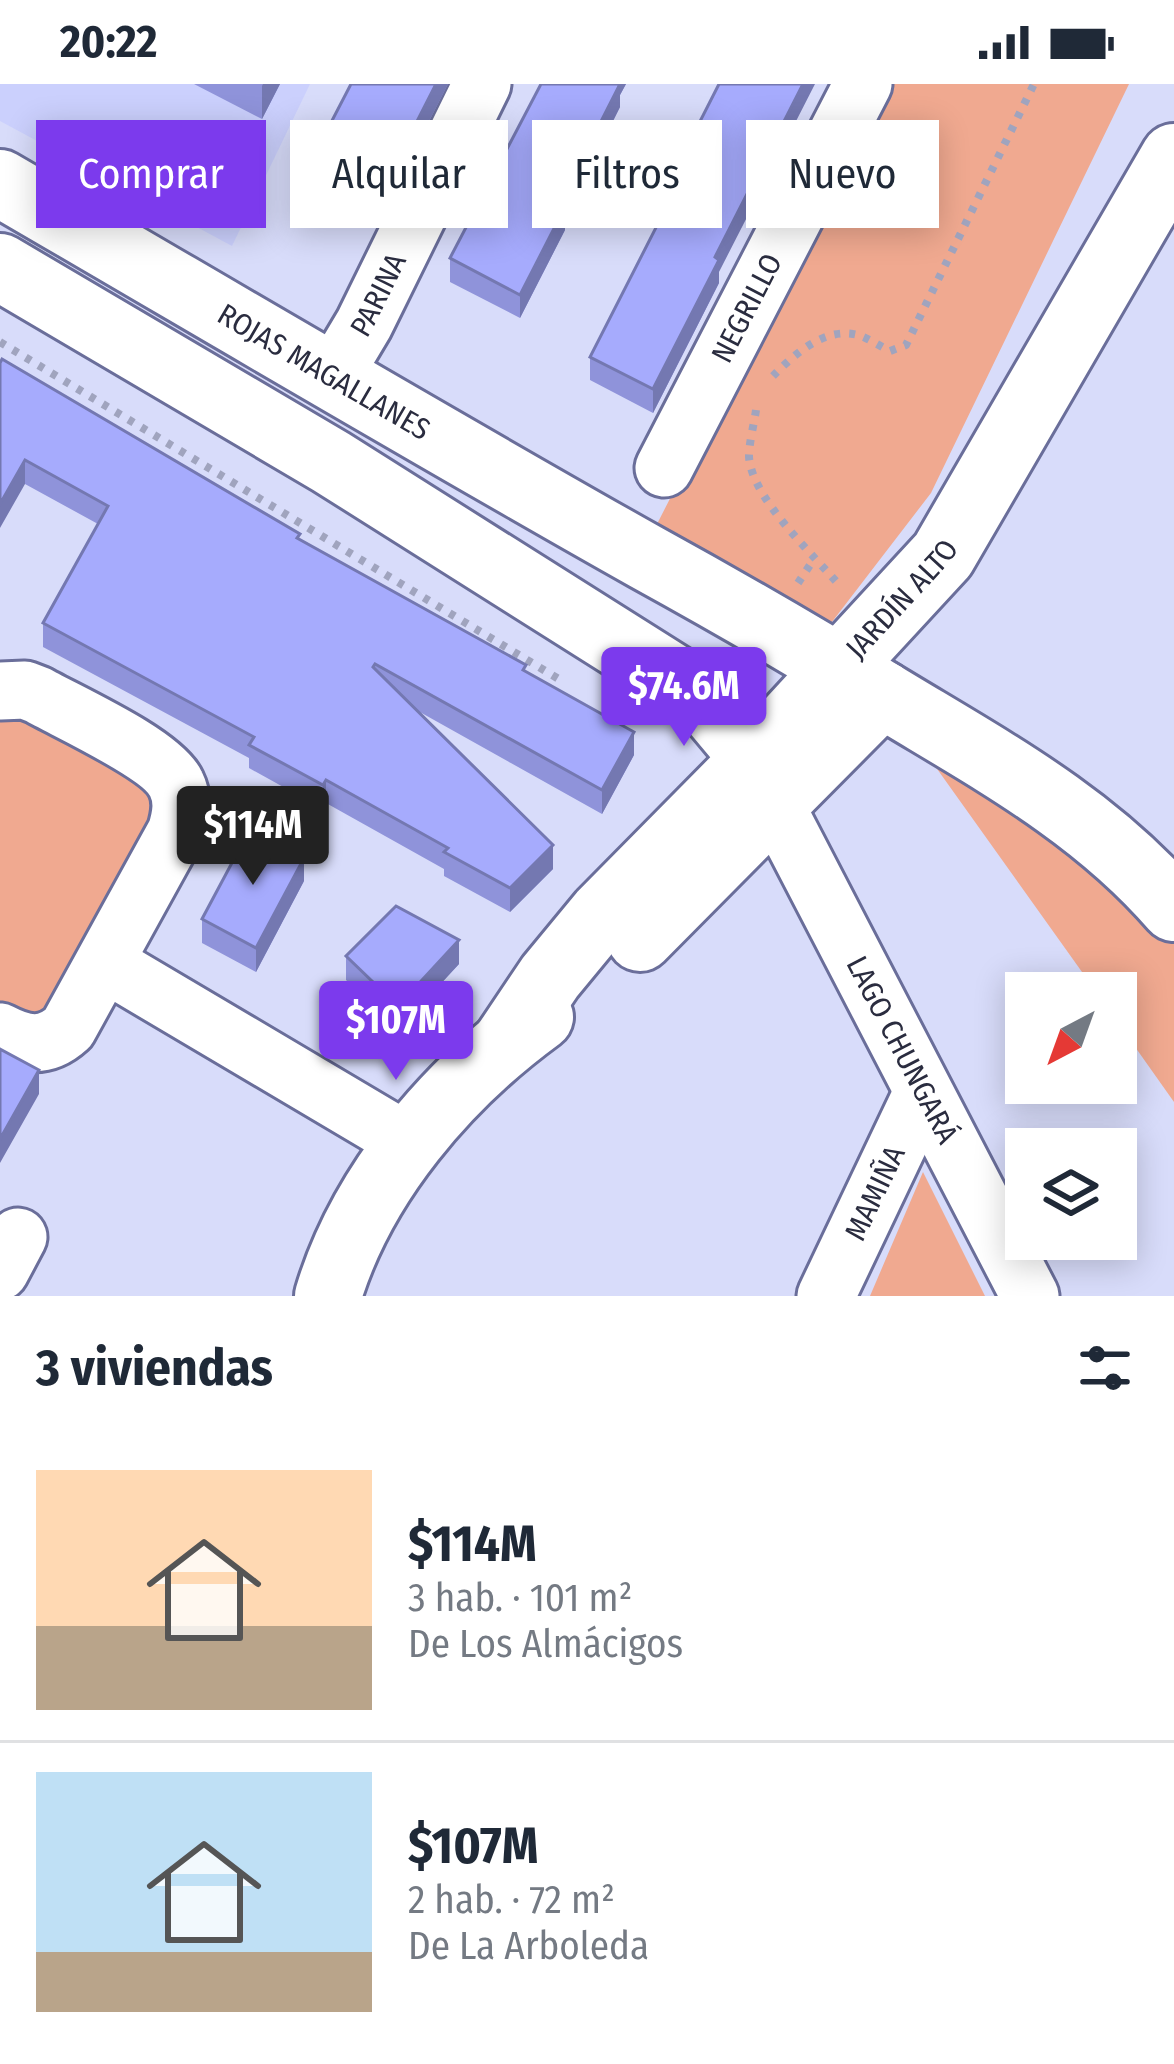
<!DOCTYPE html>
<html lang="es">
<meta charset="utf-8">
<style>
:root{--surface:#fff;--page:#f6f6f7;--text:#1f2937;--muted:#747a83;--line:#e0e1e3;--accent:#7c3aed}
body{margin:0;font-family:"Fira Sans Condensed",sans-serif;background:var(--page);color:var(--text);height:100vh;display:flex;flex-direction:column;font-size:45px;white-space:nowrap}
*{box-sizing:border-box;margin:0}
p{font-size:39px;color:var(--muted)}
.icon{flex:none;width:66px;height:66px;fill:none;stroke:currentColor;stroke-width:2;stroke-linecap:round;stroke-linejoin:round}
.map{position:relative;height:1212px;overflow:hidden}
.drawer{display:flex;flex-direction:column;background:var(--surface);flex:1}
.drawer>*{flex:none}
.banner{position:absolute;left:36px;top:36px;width:1104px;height:108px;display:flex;gap:24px}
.needle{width:78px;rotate:221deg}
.tools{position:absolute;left:1005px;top:888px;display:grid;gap:24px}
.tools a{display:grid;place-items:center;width:132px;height:132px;border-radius:0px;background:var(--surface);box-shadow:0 6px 30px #0003;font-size:60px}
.price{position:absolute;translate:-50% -102px;padding:0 27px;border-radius:12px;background:var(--accent);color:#fff;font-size:39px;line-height:78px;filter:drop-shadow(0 3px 6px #0008)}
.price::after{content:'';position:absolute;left:50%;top:72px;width:36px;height:27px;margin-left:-18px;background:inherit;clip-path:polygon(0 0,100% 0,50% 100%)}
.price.active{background:#222;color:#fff}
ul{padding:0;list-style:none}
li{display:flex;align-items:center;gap:36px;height:300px;padding:0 36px}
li+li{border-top:3px solid var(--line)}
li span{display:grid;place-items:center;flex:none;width:336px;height:240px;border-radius:0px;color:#555}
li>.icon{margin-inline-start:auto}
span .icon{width:144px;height:144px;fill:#fffc;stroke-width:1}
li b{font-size:51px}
h2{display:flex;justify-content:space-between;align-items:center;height:144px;padding:0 36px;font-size:51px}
.tag{padding:0 42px;border-radius:0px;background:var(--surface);box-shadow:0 6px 30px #0003;font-size:42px;line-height:108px}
.tag.active{background:var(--accent);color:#fff}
.status{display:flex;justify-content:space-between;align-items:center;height:84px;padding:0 60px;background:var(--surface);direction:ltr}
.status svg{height:33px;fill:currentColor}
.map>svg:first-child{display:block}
.built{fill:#cbd0fd}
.green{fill:#f0a990}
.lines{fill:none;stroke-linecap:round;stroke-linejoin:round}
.minor-casing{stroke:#6a6e9a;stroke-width:63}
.tertiary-casing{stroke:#6a6e9a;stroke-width:72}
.path{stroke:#a0a4be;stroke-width:8;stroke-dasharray:6 9;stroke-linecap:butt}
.minor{stroke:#fff;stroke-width:57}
.tertiary{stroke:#fff;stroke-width:66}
.wall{fill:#8f93da}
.shaded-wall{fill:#7478b1}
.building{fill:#a6abfd;stroke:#7478b1;stroke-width:3}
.labels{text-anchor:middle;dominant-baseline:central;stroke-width:10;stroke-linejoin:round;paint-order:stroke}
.street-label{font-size:30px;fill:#2a2c3f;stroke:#fff}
</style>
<div class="status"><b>20:22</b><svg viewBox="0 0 49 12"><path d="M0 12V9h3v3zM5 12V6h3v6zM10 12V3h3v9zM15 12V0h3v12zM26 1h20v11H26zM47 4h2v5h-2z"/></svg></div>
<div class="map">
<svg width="1174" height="1212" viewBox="0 0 1174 1212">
<rect width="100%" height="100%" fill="#d8dcfa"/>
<!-- built -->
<path class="built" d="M 0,0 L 310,0 L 232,162 L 0,37 Z"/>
<!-- green -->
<path class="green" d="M 882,0 L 1129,0 L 931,409 L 825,547 L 656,442 Z
M 0,624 L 143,691 L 159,724 L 48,936 L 0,933 Z
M 930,675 L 1111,791 L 1174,859 L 1174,1018 L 1116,936 L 1116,909 L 1097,909 Z
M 923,1088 L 985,1212 L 870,1212 Z"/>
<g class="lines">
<!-- minor casing -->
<g class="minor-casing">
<g id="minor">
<path id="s1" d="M 333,292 L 364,240 L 482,0"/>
<path id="s2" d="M 664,384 L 863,0"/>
<path d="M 0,607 L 25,606 L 38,611 C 70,629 162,670 176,700 C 184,716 181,732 176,748 L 68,944 C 45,965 25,961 0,948"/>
<path id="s3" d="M 775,721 L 1030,1212"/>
<path d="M 105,879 L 409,1059"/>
<path d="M 0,1187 L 18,1153"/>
<path id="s4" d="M 826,1212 L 923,1008"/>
</g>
</g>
<!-- tertiary casing -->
<g class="tertiary-casing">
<g id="tertiary">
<path id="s5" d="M 0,99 C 215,224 429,351 646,473 C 726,517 804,562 882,610 C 987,674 1092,729 1174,824"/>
<path d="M 0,183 L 331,378 L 702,612 L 743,661 L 775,721"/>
<path d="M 640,854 L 882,610"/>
<path id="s6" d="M 507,957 L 550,893 L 602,830 L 752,678 L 943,471 L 1174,73"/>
<path d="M 328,1212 C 362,1099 447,1001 540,933"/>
</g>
</g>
<!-- path -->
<path class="path" d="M 0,258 L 562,597
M 773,292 C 793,272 821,245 853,250 C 864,251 879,262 890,267 L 906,261 L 1034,0
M 756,326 C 754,341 749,358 749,373 C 752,415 814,471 840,502
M 798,499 L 814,475"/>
<!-- minor -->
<use href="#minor" class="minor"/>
<!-- tertiary -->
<use href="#tertiary" class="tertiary"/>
</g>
<!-- wall -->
<path class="wall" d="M 194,0 L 280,0 L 262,35 Z
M 351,0 L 448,0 L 379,135 L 311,101 L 311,77 Z
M 541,0 L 626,0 L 620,11 L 620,23 L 565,133 L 565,146 L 520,234 L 450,198 L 450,174 Z
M 719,0 L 719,199 L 653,329 L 590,296 L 590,273 L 659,139 L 659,118 Z
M 0,279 L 526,587 L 634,671 L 602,730 L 418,627 L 553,785 L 510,828 L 444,792 L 444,785 L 326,719 L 323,725 L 249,684 L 249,674 L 43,563 L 43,539 L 98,440 L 25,400 Z
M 304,797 L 256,888 L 202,859 L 202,835 Z
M 346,872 L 459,880 L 398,946 L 346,896 Z"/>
<!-- shaded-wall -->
<path class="shaded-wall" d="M 263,0 L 280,0 L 262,35 L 262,2 Z
M 436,0 L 448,0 L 379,135 L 379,112 Z
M 615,0 L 626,0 L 620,11 L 620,23 L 565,133 L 565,146 L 520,234 L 520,211 Z
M 803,0 L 815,0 L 719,188 L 719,199 L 653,329 L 653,305 L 715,173 Z
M 25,376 L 25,400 L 0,444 L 0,420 Z
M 634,648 L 634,671 L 602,730 L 602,706 Z
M 326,696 L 326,719 L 323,725 L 323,701 Z
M 553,761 L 553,785 L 510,828 L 510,804 Z
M 304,774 L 304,797 L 256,888 L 256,864 Z
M 459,856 L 459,880 L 398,946 L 398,922 Z
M 39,986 L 39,1010 L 0,1079 L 0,1055 Z"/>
<!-- building -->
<path class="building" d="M 351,0 L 436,0 L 379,112 L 311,77 Z
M 541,0 L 620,0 L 559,120 L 565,123 L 520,211 L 450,174 Z
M 719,0 L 803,0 L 715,173 L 719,176 L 653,305 L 590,273 L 667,122 L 659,118 Z
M 2,275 L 300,450 L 297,454 L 526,581 L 523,586 L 634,648 L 602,706 L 375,580 L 373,583 L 553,761 L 510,804 L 444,768 L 448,764 L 326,696 L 323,701 L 249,661 L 254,653 L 43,539 L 108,422 L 25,376 L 0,420 L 0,279 Z
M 250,745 L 304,774 L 256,864 L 202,835 Z
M 396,822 L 459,856 L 398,922 L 346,872 Z
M 0,965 L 39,986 L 0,1055 Z"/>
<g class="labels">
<!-- street labels -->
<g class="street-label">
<text stroke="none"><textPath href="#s1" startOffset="93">PARINA</textPath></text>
<text stroke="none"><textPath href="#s2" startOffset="180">NEGRILLO</textPath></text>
<text stroke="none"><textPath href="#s5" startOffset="375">ROJAS MAGALLANES</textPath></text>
<text stroke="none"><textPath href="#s6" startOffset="594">JARDÍN ALTO</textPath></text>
<text stroke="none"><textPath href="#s3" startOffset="276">LAGO CHUNGARÁ</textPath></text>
<text stroke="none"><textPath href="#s4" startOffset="114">MAMIÑA</textPath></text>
</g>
</g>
</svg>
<div class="tools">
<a><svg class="needle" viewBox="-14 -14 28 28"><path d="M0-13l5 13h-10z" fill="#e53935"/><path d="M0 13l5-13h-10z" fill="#747a83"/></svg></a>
<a><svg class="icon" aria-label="layers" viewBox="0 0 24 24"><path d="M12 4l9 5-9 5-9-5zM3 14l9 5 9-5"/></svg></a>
</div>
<b class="price" style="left:684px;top:665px">$74.6M</b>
<b class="price active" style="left:253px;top:804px">$114M</b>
<b class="price" style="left:396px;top:999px">$107M</b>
<div class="banner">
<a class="tag active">Comprar</a>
<a class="tag">Alquilar</a>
<a class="tag">Filtros</a>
<a class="tag">Nuevo</a>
</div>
</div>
<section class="drawer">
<h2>3 viviendas<svg class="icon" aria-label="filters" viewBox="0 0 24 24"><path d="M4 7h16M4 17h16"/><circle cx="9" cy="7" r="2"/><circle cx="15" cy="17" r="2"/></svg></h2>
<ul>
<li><span style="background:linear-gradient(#ffd9b3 65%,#b9a48a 0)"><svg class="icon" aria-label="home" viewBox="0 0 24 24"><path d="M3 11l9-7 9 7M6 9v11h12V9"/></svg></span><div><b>$114M</b><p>3 hab. · 101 m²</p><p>De Los Almácigos</p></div></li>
<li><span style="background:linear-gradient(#bfe0f5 75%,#b9a48a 0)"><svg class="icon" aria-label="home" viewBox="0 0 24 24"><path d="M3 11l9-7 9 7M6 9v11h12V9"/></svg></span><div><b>$107M</b><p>2 hab. · 72 m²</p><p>De La Arboleda</p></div></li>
</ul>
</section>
